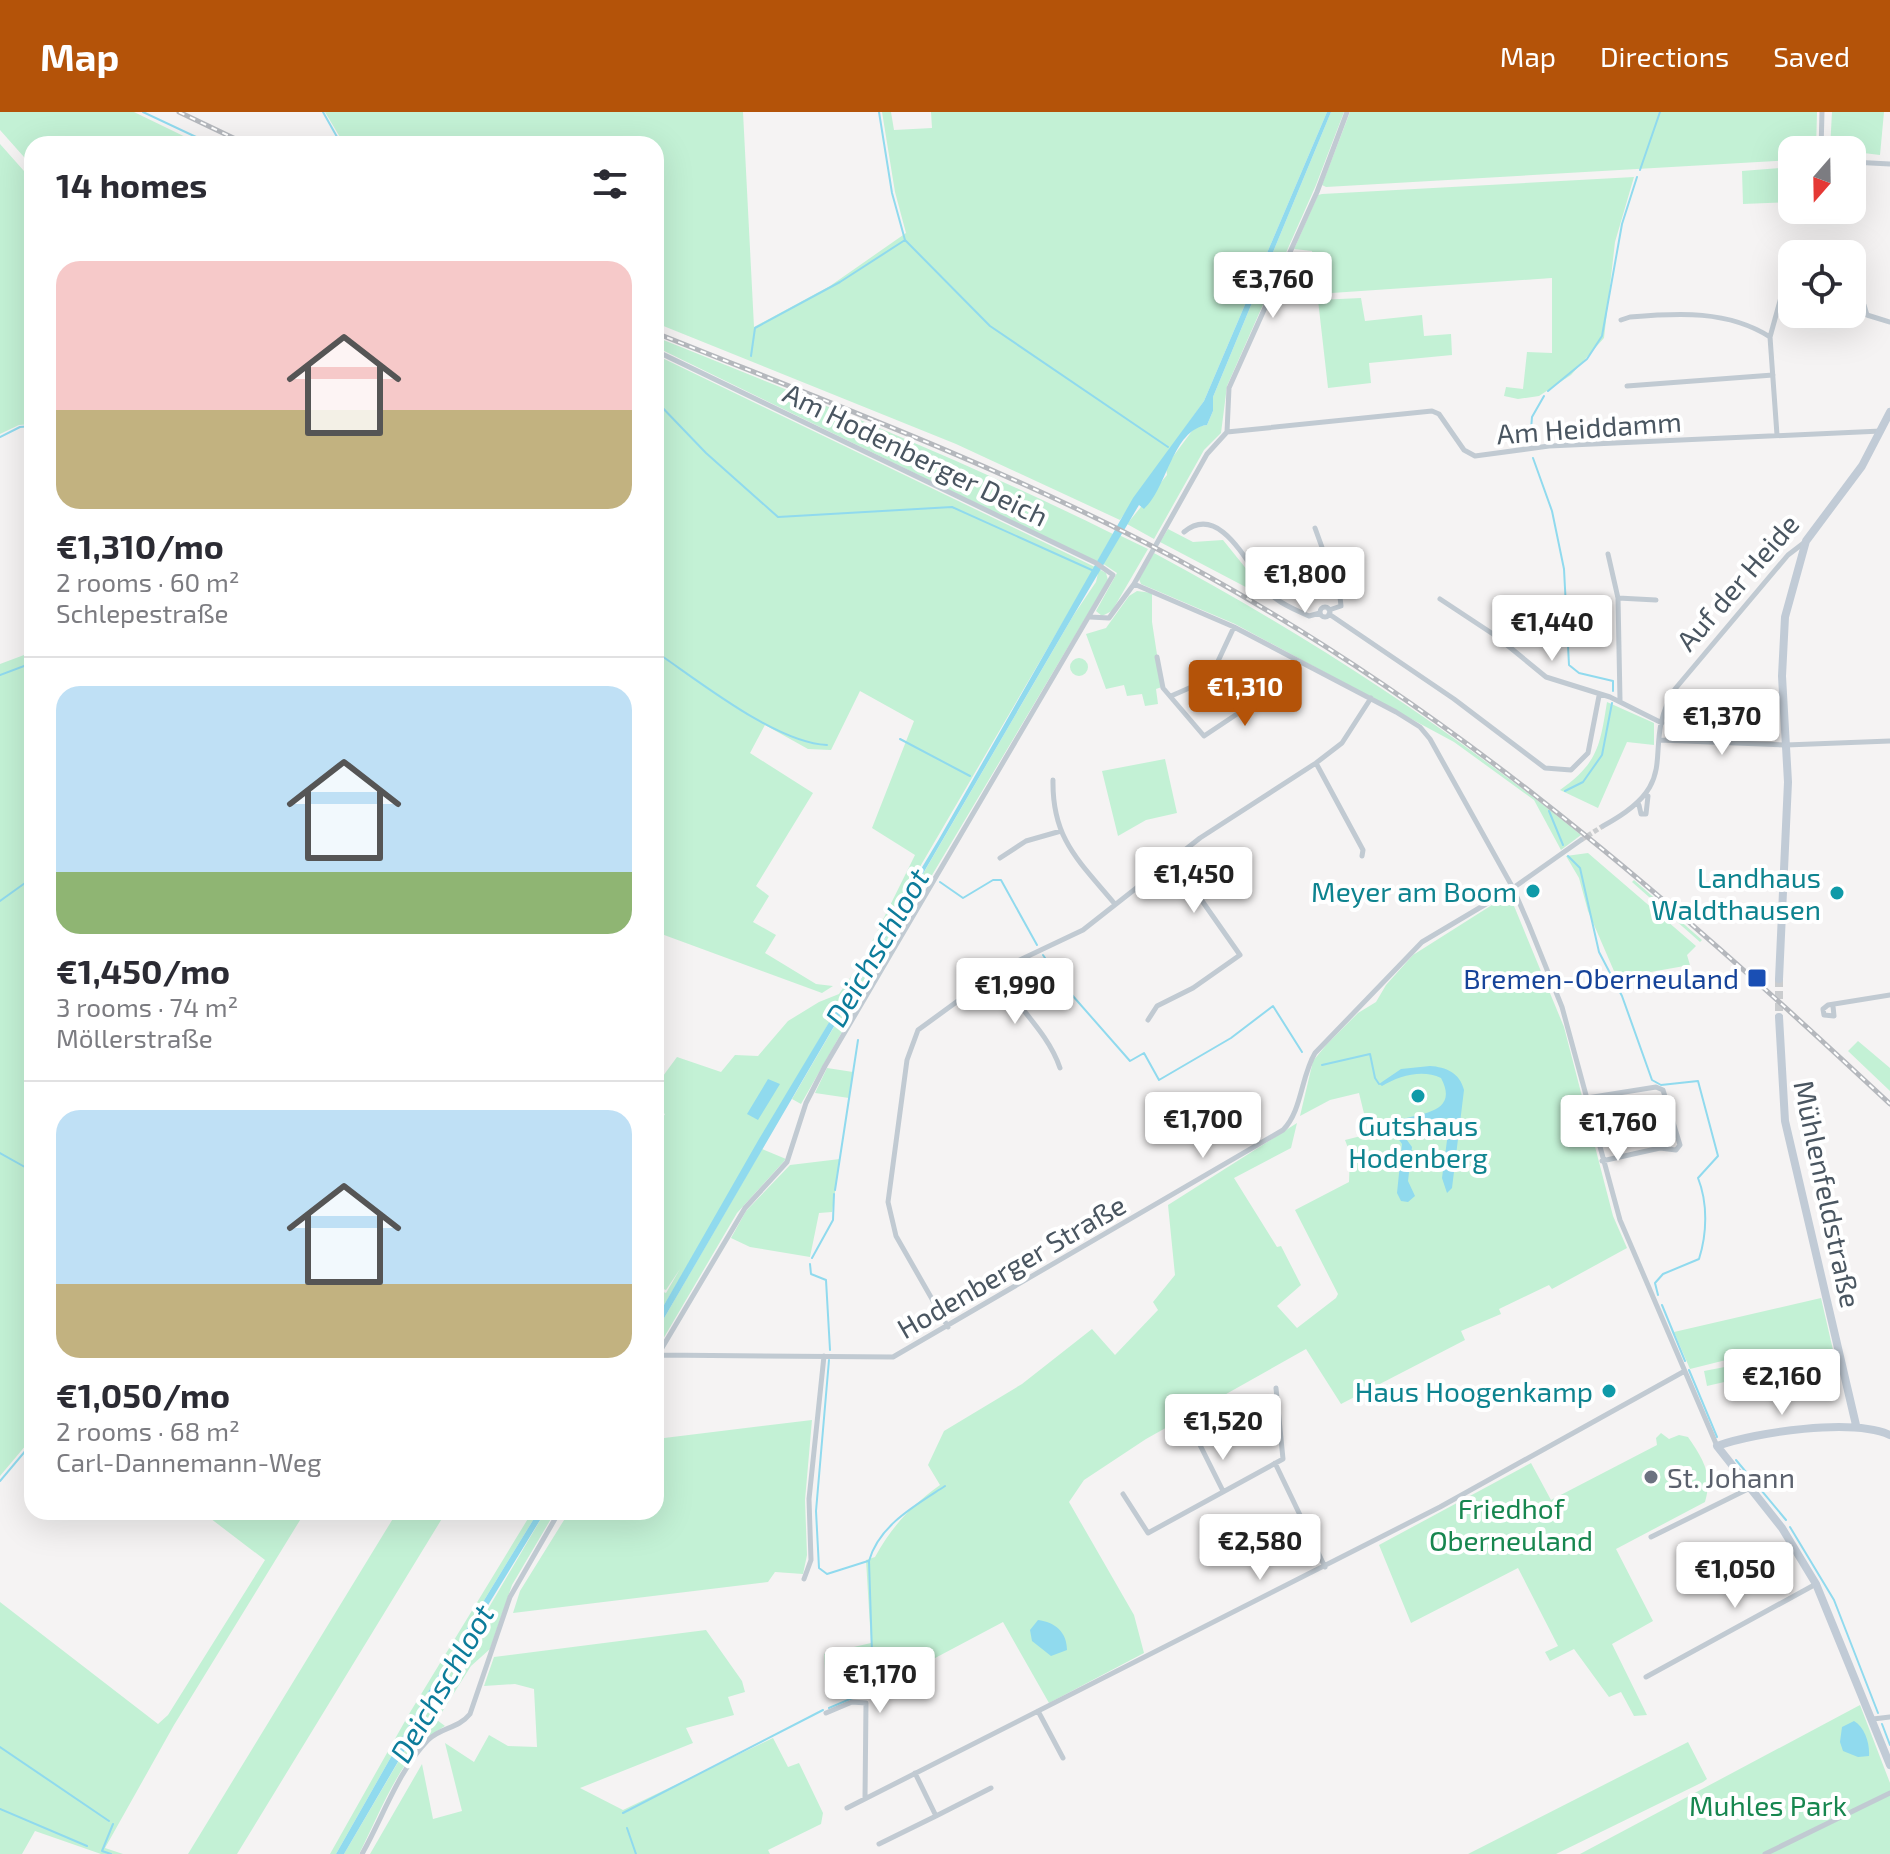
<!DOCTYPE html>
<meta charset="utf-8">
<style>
:root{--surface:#fff;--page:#f2f2f3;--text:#2b2b33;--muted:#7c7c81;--line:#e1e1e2;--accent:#b45309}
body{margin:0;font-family:"Exo 2",sans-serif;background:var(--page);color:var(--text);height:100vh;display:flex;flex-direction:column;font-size:30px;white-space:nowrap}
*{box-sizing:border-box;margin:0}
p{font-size:26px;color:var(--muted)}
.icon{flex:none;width:44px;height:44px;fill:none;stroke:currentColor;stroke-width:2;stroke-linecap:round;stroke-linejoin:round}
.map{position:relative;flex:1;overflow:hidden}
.drawer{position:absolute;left:24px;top:24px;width:640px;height:1384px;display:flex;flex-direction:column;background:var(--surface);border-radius:24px;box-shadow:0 8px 32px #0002}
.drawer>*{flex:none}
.needle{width:52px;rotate:200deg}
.tools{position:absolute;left:1778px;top:24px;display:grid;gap:16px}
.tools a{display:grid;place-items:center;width:88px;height:88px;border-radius:16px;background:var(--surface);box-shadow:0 8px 32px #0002;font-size:40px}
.price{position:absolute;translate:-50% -68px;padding:0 18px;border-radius:8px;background:#fff;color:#222;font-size:26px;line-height:52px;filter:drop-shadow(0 2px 4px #0008)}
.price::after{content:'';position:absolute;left:50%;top:48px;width:24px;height:18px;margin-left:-12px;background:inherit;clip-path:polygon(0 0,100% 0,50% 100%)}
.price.active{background:var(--accent);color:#fff}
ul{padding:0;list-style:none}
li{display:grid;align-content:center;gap:16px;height:424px;padding:0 32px}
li+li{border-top:2px solid var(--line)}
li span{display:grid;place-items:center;height:248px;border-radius:24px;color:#555}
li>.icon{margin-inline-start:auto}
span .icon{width:144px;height:144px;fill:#fffc;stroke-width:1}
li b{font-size:34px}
h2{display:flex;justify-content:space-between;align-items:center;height:96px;padding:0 32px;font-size:34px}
header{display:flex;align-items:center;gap:48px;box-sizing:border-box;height:112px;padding:0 40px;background:var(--accent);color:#fff}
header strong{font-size:38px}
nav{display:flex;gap:44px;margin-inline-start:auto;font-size:28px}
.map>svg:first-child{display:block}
.green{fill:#c3f1d5}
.water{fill:#90daee}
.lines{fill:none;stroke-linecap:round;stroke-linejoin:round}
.stream{stroke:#90daee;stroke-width:2}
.street-tunnel{stroke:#caccce;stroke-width:5;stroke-dasharray:5 2.5;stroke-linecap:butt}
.secondary-tunnel{stroke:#caccce;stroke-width:8;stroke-dasharray:8 4;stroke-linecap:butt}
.street{stroke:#c1cad2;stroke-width:5}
.secondary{stroke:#c1cbd6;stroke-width:8}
.rail-casing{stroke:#b5b8bd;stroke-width:5}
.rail{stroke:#fff;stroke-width:2;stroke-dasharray:6;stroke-linecap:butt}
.culture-dot{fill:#0f9aa8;stroke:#fff;stroke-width:3}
.transit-dot{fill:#1a4fb4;stroke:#fff;stroke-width:3}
.worship-dot{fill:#6b7280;stroke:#fff;stroke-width:3}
.labels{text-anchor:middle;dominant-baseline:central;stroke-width:8;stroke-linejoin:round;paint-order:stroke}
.street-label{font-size:28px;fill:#4a5661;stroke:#fff}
.culture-label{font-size:28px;fill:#0d838f;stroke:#fff;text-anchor:end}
.transit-label{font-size:28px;fill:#164399;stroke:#fff;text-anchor:end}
.worship-label{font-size:28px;fill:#5b616d;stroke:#fff;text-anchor:start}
.park-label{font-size:28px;fill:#17864f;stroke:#fff}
.water-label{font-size:30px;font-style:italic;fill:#0c7c9b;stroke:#fff}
</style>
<header>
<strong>Map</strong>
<nav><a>Map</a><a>Directions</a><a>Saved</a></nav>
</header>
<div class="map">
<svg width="1890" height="1742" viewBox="0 0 1890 1742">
<rect width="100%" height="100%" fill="#f5f3f3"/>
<!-- green -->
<path class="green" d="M 0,0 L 134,0 L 200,32 L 32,32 L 32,54 L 0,18 Z
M 325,0 L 743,0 L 754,215 L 830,174 L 906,121 L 895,80 L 882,0 L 891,0 L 894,18 L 932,16 L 931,0 L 1327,0 L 1204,289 L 1120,408 L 956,332 L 656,211 L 656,32 L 344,32 Z
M 1331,0 L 1344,0 L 1316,73 L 1227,274 L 1221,321 L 1204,338 L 1154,427 L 1127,412 L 1167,363 L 1166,354 L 1195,315 L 1207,313 L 1213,299 L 1213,285 Z
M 1350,0 L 1817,0 L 1816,38 L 1792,38 L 1792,48 L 1326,75 L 1322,73 Z
M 1832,0 L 1884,0 L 1880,43 L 1830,37 Z
M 0,32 L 32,68 L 32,312 L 19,313 L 0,322 Z
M 1792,55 L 1792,90 L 1743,92 L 1742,59 Z
M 1634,65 L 1615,130 L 1604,226 L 1571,263 L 1539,284 L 1518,287 L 1504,284 L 1506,275 L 1523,277 L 1527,240 L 1552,241 L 1552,166 L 1317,182 L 1312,139 L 1294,137 L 1318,83 L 1322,82 Z
M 1361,186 L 1365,209 L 1422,203 L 1424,224 L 1451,222 L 1452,243 L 1369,251 L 1371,271 L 1328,276 L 1318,188 Z
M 656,225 C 810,287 964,348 1113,422 L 1097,450 L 656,235 Z
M 656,243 L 1095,455 L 656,1207 L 656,1177 L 666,1181 L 680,1157 L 666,1178 L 656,1174 L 656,1017 L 665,1002 L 656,998 L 656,962 L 663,964 L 677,945 L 721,960 L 735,943 L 758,944 L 788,909 L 819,890 L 839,882 L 865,844 L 915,743 L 872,716 L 914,609 L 860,579 L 831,638 L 808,637 L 765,613 L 750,641 L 813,681 L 756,774 L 769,784 L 753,810 L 776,823 L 765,841 L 816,872 L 833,874 L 822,881 L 656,820 Z
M 1168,417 L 1193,430 L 1223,428 L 1248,459 L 1259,482 L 1160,430 Z
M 1119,423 L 1148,437 L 1112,499 L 1102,504 L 1096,499 L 1117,461 L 1102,451 Z
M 1154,441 C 1305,522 1448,615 1581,723 L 1561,738 L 1534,688 L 1454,630 L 1235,512 L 1141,472 L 1139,467 Z
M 1099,457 L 1106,461 L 1108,468 L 913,795 L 801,992 L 792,987 L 1073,504 L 1096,470 Z
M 1137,479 L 1152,481 L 1152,510 L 1162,575 L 1156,577 L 1158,592 L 1145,594 L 1142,582 L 1127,584 L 1124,573 L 1106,577 L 1086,522 L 1106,516 L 1129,484 Z
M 32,540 L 32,1326 L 0,1364 L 0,552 Z
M1070 555a9 9 0 1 1 18 0a9 9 0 1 1-18 0Z
M 1607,590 L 1654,611 L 1654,633 L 1627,630 L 1598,696 L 1560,678 C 1598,651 1600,634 1607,590 Z
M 1165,647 L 1177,701 L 1146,708 L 1118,724 L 1102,659 Z
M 1588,741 L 1696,834 L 1687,843 L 1690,853 L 1617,866 L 1588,799 L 1579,766 L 1566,744 Z
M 1634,768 L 1702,828 L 1700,830 L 1632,770 Z
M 1503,786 L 1514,794 L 1564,915 L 1613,1104 L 1627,1136 L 1552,1177 L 1549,1173 L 1499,1197 L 1501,1202 L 1461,1219 L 1465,1228 L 1341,1292 L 1306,1237 L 1146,1327 L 1084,1368 L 1069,1390 L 1134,1503 L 1144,1541 L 1049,1591 L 1003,1510 L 871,1580 L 871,1553 L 825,1559 L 824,1542 L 871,1531 L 866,1448 L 875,1445 C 892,1414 912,1393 940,1373 L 928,1353 L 944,1319 L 1022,1272 L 1092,1217 L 1115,1243 L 1158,1198 L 1153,1190 L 1175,1163 L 1168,1093 L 1297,1011 L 1291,1036 L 1234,1066 L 1277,1135 L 1281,1134 L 1301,1173 L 1277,1194 L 1297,1216 L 1336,1186 L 1338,1182 L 1295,1098 L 1349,1070 L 1350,1041 L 1345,1028 L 1369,1022 L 1359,981 L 1330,988 L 1300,1004 L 1313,949 L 1327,932 L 1358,901 L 1376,890 L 1386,873 L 1413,843 Z
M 1858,929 L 1890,956 L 1890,979 L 1848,939 Z
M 827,956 L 853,960 L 849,986 L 815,981 Z
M 762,1037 L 786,1047 L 737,1101 L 656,1239 L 656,1220 Z
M 840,1047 L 832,1100 L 819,1101 L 810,1145 L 750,1135 L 731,1126 L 746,1099 L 790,1053 Z
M 1821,1186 L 1836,1251 L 1736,1266 L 1730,1247 L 1690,1257 L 1674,1220 Z
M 1730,1254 L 1733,1268 L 1707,1274 L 1704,1259 Z
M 812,1308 L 805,1388 L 807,1443 L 803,1462 L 775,1460 L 768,1470 L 513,1501 L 520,1479 L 569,1400 L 656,1400 L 656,1327 Z
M 1661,1321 L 1669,1327 L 1679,1323 L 1688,1325 C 1703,1347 1713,1362 1705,1390 L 1616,1437 L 1653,1509 L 1612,1532 L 1647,1603 L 1634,1604 L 1621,1580 L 1609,1585 L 1574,1537 L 1550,1549 L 1545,1540 L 1558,1534 L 1518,1456 L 1411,1511 L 1379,1433 L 1531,1351 L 1551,1388 L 1657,1333 L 1656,1326 Z
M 202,1400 L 305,1400 L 174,1613 L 105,1736 L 123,1742 L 101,1742 L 35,1719 L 22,1742 L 0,1742 L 0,1490 L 158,1612 L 168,1603 L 265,1448 Z
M 397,1400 L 446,1400 L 237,1742 L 188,1742 Z
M 532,1400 L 538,1400 L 425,1585 L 336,1742 L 330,1742 L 409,1602 Z
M 545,1400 L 555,1400 L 512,1473 L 490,1537 L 471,1554 L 437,1608 L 445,1614 C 401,1639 381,1700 359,1742 L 344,1742 Z
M 706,1518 L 742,1569 L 745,1580 L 728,1585 L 734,1603 L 686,1616 L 693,1631 L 580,1676 L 623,1698 L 773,1626 L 788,1655 L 799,1651 L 823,1701 L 821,1712 L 768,1738 L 770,1742 L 370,1742 L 422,1652 L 433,1707 L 462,1699 L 445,1631 L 474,1650 L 489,1623 L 508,1634 L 537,1635 L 534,1577 L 515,1572 L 484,1574 L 494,1545 Z
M 1860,1593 L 1890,1671 L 1890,1742 L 1580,1742 Z
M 1688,1630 L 1707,1667 L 1703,1670 L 1556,1742 L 1468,1742 Z"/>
<!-- water -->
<path class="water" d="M 1327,0 L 1331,0 L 1213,285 L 1213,299 L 1207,313 C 1172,318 1168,375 1144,397 L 1139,393 L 1073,504 L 656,1220 L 656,1207 L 759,1027 L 939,727 L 1133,386 L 1204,289 Z
M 1430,954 C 1446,955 1460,961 1464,978 L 1452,1076 L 1447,1081 L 1442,1066 L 1450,1006 L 1405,1012 L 1399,1017 L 1412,1035 L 1408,1069 L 1415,1084 L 1408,1090 L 1401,1089 L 1397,1081 L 1402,1032 L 1392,1018 L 1396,1009 C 1419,1001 1460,1002 1441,966 C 1422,957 1399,964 1382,974 L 1379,972 L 1401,957 Z
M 768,967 L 780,972 L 758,1008 L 747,1002 Z
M 538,1400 L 545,1400 L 482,1503 L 476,1522 L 471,1525 L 344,1742 L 336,1742 L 425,1585 Z
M 1038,1508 C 1055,1510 1067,1520 1067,1538 L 1051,1544 L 1032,1529 L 1030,1518 Z
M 1854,1609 C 1865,1615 1870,1632 1869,1644 L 1858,1645 L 1843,1639 L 1840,1630 L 1842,1615 Z"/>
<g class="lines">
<!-- stream -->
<path class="stream" d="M 143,0 L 211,32
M 323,0 L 341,32
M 879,0 L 892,81 L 905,128 L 990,214 L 1168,335
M 1640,58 L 1660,0
M 751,244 L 755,216 L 840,170 L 905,128
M 1548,279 L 1587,247 L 1602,224 L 1622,112 L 1637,65
M 656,289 L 706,341 L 778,405 L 952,395 L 1094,459
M 0,325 L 20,315 L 32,314
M 1530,330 L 1532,305 L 1544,284
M 1533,346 L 1552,399 L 1564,457 L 1569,553 L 1579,561 L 1613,569 L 1613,579
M 656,540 C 699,569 776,631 827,633
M 0,563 L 32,551
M 900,627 L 970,664
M 1565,679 L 1583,670 L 1602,643 L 1612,591
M 1549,699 L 1563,733
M 1568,744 L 1580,756 L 1599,840 L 1622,884 L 1652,968 L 1661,973 L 1698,969 L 1718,1044 L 1698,1066 C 1708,1091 1707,1122 1699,1147 L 1663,1162 L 1655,1171 L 1658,1183
M 940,770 L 963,786 L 993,768 L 1001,768 L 1037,833
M 0,789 L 32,766
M 1043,843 L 1065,875 L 1130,949 L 1144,941 L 1159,968 L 1231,926 L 1273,894 L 1302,940
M 1322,953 L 1370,942 L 1375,966 L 1379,972
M 0,1041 L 32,1059
M 835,1078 L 858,928
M 812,1146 L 833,1108 L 834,1082
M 810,1152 L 811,1162 L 826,1168 L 830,1238
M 1662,1193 L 1685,1249
M 829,1248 L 816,1399 L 819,1456 L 827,1462 L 868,1449
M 1689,1258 L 1717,1325
M 1736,1348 L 1786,1408
M 0,1369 L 32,1331
M 1790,1415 L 1834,1488 L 1878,1601
M 829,1596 L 862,1582 L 873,1572 L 869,1449 C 879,1413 916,1393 945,1374
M 1882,1612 L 1890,1633
M 0,1635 L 109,1709
M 0,1697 L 87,1734
M 623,1701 L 823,1598
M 627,1716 L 636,1742
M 111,1742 L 102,1739 L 113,1712"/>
<!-- street-tunnel -->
<path class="street-tunnel" d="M 1581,728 L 1603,714"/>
<!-- secondary-tunnel -->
<path class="secondary-tunnel" d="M 1779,867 L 1779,905"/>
<!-- street -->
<path class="street" d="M 1821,38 L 1822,0
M 1852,50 L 1890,52
M 1864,193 L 1867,203 L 1890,210
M 1621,208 L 1630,205 C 1678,201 1728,198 1770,225
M 656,239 L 1096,451 L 1113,463 L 825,954 L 806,991 L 787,1050 L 745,1096 L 656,1246
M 1627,274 L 1773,263
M 1227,320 L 1432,299 L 1439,302 L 1464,338 L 1475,344 L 1549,334 L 1881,319
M 1777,323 L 1770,225 L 1783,178 L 1792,182
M 1315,416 L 1340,485 L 1341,494 L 1329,498
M 1184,420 C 1224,387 1253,467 1275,486 C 1285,494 1298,499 1309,504 L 1320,501
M 1608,442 L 1618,486 L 1620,588
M 1134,472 L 1234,515 L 1396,600 L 1420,615 L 1430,627 L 1513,776 L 1529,813 L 1562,895 L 1620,1108 L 1717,1334
M 1618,486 L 1656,488
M 1440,487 L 1496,524 L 1546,565 L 1610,585 L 1662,611
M1320 500a5 5 0 1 1 10 0a5 5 0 1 1-10 0Z
M 1329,502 L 1454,587 L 1545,656 L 1571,658 L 1588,641 L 1599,584
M 1090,505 L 1109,506 L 1134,472 L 1207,342 L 1227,320 L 1229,276 L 1317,80 L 1347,0
M 1496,524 L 1517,496
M 1157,545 L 1163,576 L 1204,624 L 1261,586 L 1212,562
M 1171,584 L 1203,570 L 1212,562 L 1234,515
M 1660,628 L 1786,633 L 1890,629
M 1316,651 L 1363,738 L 1362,744
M 1053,668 C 1052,727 1079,749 1114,791
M 1639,693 L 1641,702 L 1646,702 L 1648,684
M 1603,714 C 1689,668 1637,639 1675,577 L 1788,443 L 1805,430
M 1000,746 L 1026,729 L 1061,719
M 996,861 C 1015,893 1048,920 1060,956
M 1833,894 L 1834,904 L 1824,903 L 1823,897 L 1828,893 L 1890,883
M 1148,908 L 1157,894 L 1193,876 L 1240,843 L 1172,746
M 1587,986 L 1656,975 L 1663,978 L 1680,1033 L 1676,1038 L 1660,1036 L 1602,1049
M 948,1215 L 896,1124 L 888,1090 L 907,948 L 918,918 L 1003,856 L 1083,818 L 1200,726 L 1316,651 L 1342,631 L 1371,586
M 658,1243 L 893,1245 L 1283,1018 C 1302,999 1301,964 1315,941 L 1422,830 L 1513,776 L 1581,728
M 1200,1333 L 1223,1379
M 1275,1351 L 1325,1455
M 1123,1382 L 1148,1421 L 1283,1347 L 1276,1276
M 1651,1425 L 1750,1376
M 804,1467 L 811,1448 L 809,1387 L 824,1244
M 1646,1565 L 1816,1472
M 1038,1599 L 1063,1646
M 826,1601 L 852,1590 L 866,1591 L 865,1686
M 1873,1607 L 1890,1605
M 847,1696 L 1440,1395 L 1683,1260
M 936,1704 L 991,1676
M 879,1732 L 936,1704 L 915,1661
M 362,1742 C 383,1705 398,1659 428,1628 C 441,1615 458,1617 470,1602 L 510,1485 L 559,1400
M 1765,1742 L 1890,1681"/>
<!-- secondary -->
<path class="secondary" d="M 1779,867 L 1788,670 L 1782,564 L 1785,505 L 1806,429 L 1862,354 L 1890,300
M 1779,905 L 1785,1009 L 1856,1313
M 1890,1323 C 1852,1306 1756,1320 1717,1334 L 1782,1416 L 1816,1472 L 1890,1653"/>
<!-- rail casing -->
<g class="rail-casing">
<path id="rail" d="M 179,0 L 246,32
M 656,221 C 820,287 986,349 1144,430 C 1427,575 1660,777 1890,992"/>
</g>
<!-- rail -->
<use href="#rail" class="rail"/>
</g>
<!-- markers -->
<g class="culture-dot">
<circle cx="1533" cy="779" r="8"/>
<circle cx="1837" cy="781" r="8"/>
<circle cx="1418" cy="984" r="8"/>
<circle cx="1609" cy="1279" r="8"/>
</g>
<rect class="transit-dot" x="1747" y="856" width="20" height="20" rx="4"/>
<circle class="worship-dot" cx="1651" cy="1365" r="8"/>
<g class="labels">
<!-- street labels -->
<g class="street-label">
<text transform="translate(1589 315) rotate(-4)">Am Heiddamm</text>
<text transform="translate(916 342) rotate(26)">Am Hodenberger Deich</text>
<text transform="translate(1737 470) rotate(-49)">Auf der Heide</text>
<text transform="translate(1828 1082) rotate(78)">Mühlenfeldstraße</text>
<text transform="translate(1011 1154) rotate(-30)">Hodenberger Straße</text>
</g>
<!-- culture labels -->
<g class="culture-label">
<text x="1821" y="765">Landhaus<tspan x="1821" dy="32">Waldthausen</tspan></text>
<text x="1517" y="779">Meyer am Boom</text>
<text x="1418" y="1013" text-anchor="middle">Gutshaus<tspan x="1418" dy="32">Hodenberg</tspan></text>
<text x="1593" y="1279">Haus Hoogenkamp</text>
</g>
<!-- transit labels -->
<g class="transit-label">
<text x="1739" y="866">Bremen-Oberneuland</text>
</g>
<!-- worship labels -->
<g class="worship-label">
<text x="1667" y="1365">St. Johann</text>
</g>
<!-- park labels -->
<g class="park-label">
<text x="1511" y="1396">Friedhof<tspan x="1511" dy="32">Oberneuland</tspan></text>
<text x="1768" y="1693">Muhles Park</text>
</g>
<!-- water labels -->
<g class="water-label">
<text transform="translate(876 835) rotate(-60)">Deichschloot</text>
<text transform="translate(441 1571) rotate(-60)">Deichschloot</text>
</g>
</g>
</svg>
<div class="tools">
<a><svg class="needle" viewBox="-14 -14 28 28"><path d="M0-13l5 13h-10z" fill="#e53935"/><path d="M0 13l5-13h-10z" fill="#7c7c81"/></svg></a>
<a><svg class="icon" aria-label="locate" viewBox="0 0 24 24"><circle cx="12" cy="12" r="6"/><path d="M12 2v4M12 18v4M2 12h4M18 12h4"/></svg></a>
</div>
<b class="price" style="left:1273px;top:208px">€3,760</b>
<b class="price" style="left:1305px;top:503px">€1,800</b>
<b class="price" style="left:1552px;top:551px">€1,440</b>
<b class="price active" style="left:1245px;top:616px">€1,310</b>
<b class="price" style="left:1722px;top:645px">€1,370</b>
<b class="price" style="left:1194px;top:803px">€1,450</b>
<b class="price" style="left:1015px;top:914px">€1,990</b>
<b class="price" style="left:1203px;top:1048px">€1,700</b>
<b class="price" style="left:1618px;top:1051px">€1,760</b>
<b class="price" style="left:1782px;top:1305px">€2,160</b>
<b class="price" style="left:1223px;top:1350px">€1,520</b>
<b class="price" style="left:1260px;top:1470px">€2,580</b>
<b class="price" style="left:1735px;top:1498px">€1,050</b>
<b class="price" style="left:880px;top:1603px">€1,170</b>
<section class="drawer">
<h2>14 homes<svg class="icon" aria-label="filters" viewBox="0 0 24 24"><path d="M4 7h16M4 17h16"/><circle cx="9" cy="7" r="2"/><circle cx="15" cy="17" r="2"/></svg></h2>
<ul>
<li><span style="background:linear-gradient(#f6c9c9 60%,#c2b280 0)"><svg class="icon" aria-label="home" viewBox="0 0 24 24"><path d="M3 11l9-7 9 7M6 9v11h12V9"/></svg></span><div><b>€1,310/mo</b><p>2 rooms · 60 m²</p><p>Schlepestraße</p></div></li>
<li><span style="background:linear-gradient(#bfe0f5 75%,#8fb573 0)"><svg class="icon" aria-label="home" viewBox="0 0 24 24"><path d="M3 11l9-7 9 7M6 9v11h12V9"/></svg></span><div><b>€1,450/mo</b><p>3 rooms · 74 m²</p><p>Möllerstraße</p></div></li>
<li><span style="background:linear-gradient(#bfe0f5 70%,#c2b280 0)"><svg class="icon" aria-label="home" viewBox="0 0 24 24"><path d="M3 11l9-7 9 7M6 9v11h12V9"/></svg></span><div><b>€1,050/mo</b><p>2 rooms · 68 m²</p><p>Carl-Dannemann-Weg</p></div></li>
</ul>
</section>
</div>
